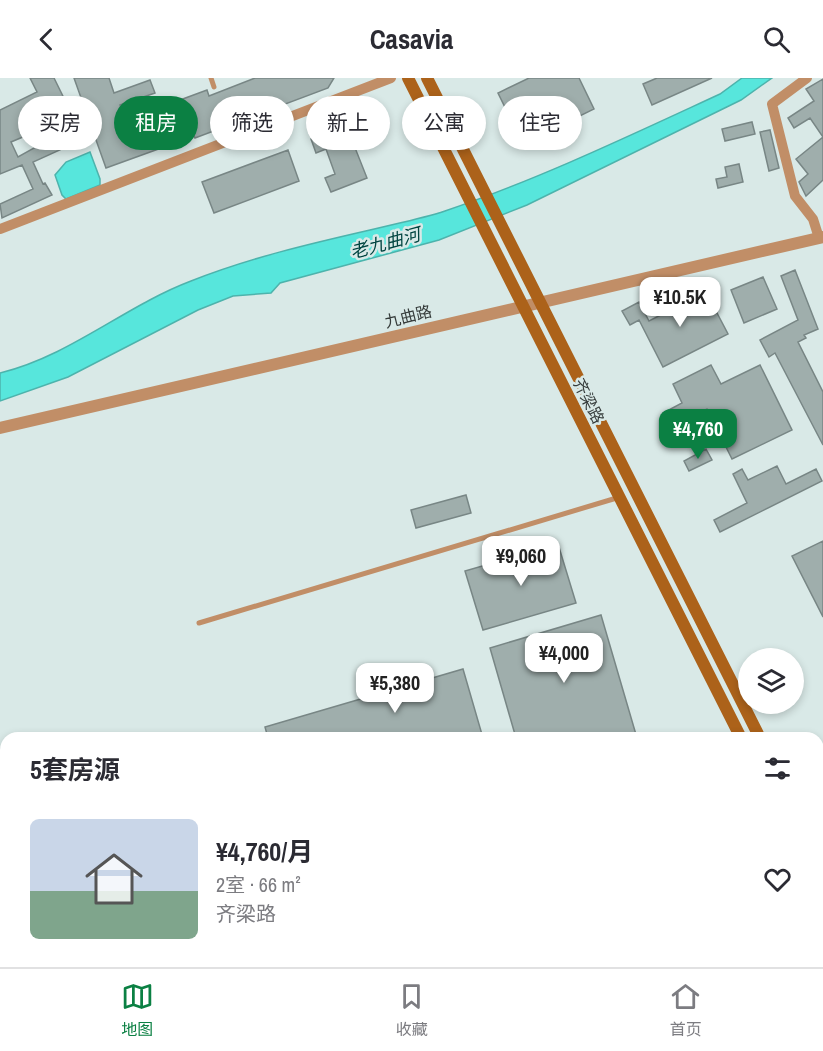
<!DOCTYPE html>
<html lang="zh">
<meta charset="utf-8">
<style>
:root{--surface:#fff;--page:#f7f7f7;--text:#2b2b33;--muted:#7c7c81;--line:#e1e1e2;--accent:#0b8043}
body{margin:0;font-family:"Archivo Narrow","Noto Sans SC",sans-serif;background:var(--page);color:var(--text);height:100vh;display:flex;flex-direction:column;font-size:22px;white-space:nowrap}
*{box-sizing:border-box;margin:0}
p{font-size:20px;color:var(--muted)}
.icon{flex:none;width:33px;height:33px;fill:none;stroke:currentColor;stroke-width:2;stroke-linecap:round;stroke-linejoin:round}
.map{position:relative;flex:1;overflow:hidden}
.side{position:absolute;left:0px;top:654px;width:824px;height:236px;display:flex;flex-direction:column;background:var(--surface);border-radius:18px 18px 0 0;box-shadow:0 3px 9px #0003}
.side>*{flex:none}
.hud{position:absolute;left:18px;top:18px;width:788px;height:54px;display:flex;gap:12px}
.controls{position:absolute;left:738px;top:570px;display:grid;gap:12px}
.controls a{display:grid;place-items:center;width:66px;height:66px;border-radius:50%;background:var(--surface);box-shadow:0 3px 9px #0003;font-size:30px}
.price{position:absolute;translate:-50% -51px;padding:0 14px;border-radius:12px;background:#fff;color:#222;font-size:20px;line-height:39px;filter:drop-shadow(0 2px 3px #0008)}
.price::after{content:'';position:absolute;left:50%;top:36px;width:18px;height:14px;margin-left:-9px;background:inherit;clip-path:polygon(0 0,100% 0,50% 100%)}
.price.on{background:var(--accent);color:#fff}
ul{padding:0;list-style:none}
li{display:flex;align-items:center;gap:18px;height:150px;padding:0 30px}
li span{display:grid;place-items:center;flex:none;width:168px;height:120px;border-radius:9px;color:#555}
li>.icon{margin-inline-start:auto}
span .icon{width:72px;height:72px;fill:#fffc;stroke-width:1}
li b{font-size:26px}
h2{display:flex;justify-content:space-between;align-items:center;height:72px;padding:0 30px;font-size:26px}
.pill{padding:0 21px;border-radius:27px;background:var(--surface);box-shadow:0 3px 9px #0003;font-size:21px;line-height:54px}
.pill.on{background:var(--accent);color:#fff}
header{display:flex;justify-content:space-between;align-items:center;height:78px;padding:0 30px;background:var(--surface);font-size:27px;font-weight:800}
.tab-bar{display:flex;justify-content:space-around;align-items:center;height:84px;border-top:2px solid var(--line);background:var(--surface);font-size:16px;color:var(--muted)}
.tab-bar a{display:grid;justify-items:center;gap:3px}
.tab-bar .on{color:var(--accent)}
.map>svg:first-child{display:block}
.water{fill:#57e6dc;stroke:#4db3ac;stroke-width:1.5}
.building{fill:#9faeac;stroke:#788685;stroke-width:1.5;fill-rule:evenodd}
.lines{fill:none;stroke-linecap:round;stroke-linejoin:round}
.service{stroke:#c18e67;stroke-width:5}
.minor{stroke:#c18e67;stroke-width:10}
.tertiary{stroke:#c18e67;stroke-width:12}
.secondary{stroke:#ac621a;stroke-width:12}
.labels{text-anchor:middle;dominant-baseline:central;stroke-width:5;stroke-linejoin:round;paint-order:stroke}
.street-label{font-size:16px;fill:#363c3b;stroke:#d9e9e7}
.water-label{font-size:18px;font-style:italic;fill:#004440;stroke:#d9e9e7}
</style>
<header><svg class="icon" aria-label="back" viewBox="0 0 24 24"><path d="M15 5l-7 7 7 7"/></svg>Casavia<svg class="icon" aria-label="search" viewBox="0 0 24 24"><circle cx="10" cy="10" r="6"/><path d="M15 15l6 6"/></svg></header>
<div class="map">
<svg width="823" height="889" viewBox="0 0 823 889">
<rect width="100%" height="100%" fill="#d9e9e7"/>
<!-- water -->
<path class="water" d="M 742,0 L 772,0 L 741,22 L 527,127 L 439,162 L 280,205 L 271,215 L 233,218 L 198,232 L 68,299 L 0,323 L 0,295 C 70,278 125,228 191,203 C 249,180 309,166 370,152 C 394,146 421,141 445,133 C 539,101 629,58 720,16 Z
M 90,74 L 100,101 L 100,107 L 66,121 L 62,117 L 55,97 L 66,84 Z"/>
<!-- building -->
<path class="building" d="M 30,0 L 54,0 L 84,61 L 33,84 L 43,106 L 45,105 L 52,117 L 2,140 L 0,126 L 33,111 L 22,87 L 0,96 L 0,32 L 37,14 ZM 30,56 L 36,69 L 18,79 L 11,64 Z
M 74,0 L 109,0 L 114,15 L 150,2 L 155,15 L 120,27 L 125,41 L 160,28 L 164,40 L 129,52 L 134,67 L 171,54 L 175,65 L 106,90 Z
M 255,0 L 334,0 L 328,10 L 195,60 L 180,22 L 207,12 L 209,18 Z
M 529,0 L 579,0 L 594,31 L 523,66 L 498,15 Z
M 657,0 L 712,0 L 652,27 L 643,6 Z
M 823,1 L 823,102 L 806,118 L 799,104 L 808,96 L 796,81 L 823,59 L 810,40 L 794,50 L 788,40 L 814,23 L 806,11 Z
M 752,44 L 755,56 L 725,63 L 722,51 Z
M 346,47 L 367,100 L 331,114 L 325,100 L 335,96 L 326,71 L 316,75 L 311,61 Z
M 770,52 L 779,90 L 769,93 L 760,54 Z
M 288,72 L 299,103 L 214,135 L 202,104 Z
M 739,86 L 743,104 L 718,110 L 716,101 L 727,99 L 725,89 Z
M 795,192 L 818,251 L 804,257 L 806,260 L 798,264 L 823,314 L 823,367 L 775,275 L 769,279 L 760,262 L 798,242 L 781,198 Z
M 763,199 L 777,231 L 744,245 L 731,212 Z
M 706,214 L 728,256 L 663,289 L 639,242 L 630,247 L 622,233 L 639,224 L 649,243 Z
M 711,287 L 721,306 L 760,287 L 792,352 L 732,381 L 707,331 L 670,350 L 663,335 L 682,325 L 673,306 Z
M 706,371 L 712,382 L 689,393 L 684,383 Z
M 777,388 L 786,406 L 816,391 L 822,403 L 720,454 L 714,442 L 747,425 L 733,396 L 742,391 L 748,402 Z
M 466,417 L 471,435 L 416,450 L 411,432 Z
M 823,463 L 823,539 L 792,478 Z
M 558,466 L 576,525 L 483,552 L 465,493 Z
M 601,537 L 637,660 L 516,660 L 490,570 Z
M 463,591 L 483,660 L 268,660 L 265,649 Z"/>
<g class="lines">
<!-- service -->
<path class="service" d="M 211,0 L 214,9
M 199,545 L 620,419"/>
<!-- minor -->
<path class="minor" d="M 807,0 L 772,26 L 795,118 L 813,141 L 819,160
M 0,151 L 391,0"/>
<!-- tertiary -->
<path class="tertiary" d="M 0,350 L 823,159"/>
<!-- secondary -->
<path class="secondary" d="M 408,0 L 741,660
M 427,0 L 760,660
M 818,774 L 823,785
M 818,801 L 823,800
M 818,814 L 823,825
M 510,889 L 529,884"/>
</g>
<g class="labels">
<!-- street labels -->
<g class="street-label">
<text transform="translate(408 238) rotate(-14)">九曲路</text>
<text transform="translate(589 323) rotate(63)">齐梁路</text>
</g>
<!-- water labels -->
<g class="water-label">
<text transform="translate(385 165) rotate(-15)">老九曲河</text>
</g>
</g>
</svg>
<div class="controls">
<a><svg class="icon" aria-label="layers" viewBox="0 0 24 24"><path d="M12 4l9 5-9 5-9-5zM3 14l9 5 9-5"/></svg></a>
</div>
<b class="price" style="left:680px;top:250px">¥10.5K</b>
<b class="price on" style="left:698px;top:382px">¥4,760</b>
<b class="price" style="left:521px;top:509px">¥9,060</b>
<b class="price" style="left:564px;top:606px">¥4,000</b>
<b class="price" style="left:395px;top:636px">¥5,380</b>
<div class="hud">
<a class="pill">买房</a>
<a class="pill on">租房</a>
<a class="pill">筛选</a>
<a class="pill">新上</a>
<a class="pill">公寓</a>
<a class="pill">住宅</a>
</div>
<section class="side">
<h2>5套房源<svg class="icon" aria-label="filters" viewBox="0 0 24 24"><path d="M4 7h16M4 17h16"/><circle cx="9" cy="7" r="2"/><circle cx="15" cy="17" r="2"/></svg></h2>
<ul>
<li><span style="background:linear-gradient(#c9d6e8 60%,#7fa58c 0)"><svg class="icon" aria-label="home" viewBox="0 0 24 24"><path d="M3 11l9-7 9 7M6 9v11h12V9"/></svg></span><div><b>¥4,760/月</b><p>2室 · 66 m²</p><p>齐梁路</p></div><svg class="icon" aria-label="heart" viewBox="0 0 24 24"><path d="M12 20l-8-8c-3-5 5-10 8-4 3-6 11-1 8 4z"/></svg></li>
</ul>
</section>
</div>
<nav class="tab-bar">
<a class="on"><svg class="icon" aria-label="map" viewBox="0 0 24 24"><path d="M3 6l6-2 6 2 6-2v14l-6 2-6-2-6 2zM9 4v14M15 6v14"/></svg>地图</a>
<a><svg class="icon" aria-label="saved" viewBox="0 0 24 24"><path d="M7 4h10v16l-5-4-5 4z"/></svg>收藏</a>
<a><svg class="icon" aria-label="home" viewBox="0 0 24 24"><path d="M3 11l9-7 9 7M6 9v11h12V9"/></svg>首页</a>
</nav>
